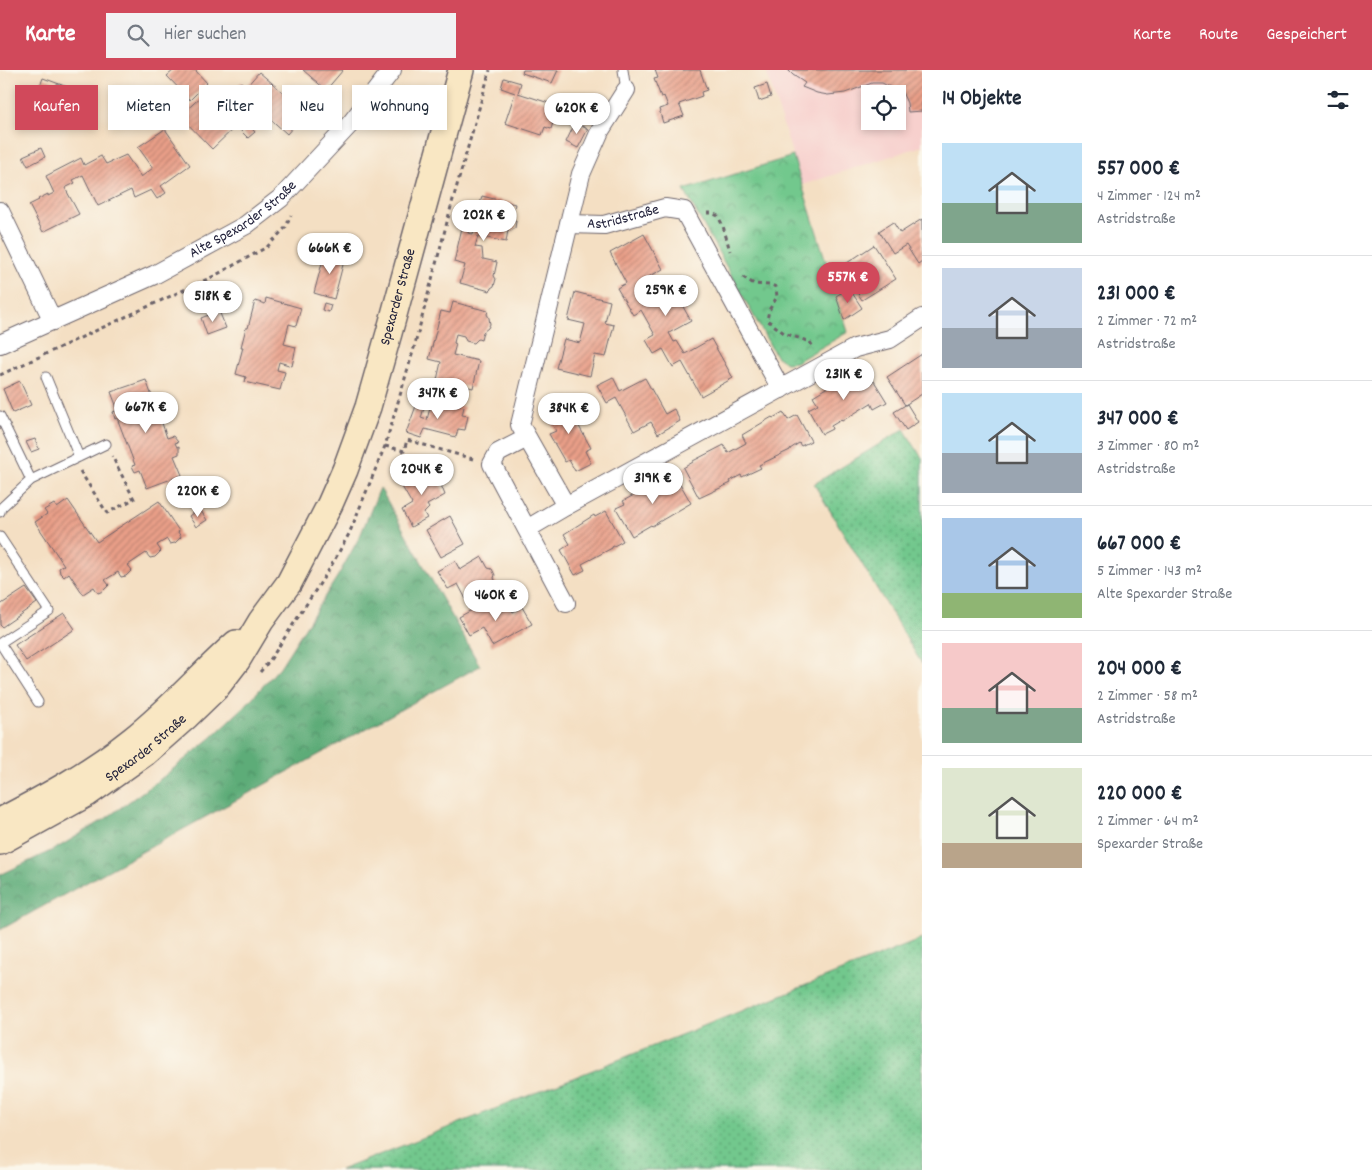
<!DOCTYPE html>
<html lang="de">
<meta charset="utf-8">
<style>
:root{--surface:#fff;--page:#f2f2f3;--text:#1f2937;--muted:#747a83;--line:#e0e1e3;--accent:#d1495b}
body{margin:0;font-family:Dekko,sans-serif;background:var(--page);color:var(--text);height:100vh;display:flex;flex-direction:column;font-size:19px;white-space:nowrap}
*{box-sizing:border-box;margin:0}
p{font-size:16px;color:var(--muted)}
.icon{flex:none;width:28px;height:28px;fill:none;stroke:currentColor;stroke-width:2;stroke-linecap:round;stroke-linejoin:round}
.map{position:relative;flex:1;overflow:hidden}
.details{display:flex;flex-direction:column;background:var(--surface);width:450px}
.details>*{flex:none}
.banner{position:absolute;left:15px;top:15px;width:475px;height:45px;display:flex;gap:10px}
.fabs{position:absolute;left:861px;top:15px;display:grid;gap:10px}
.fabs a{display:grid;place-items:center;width:45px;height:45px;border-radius:0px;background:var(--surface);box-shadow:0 2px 8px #0003;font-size:25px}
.price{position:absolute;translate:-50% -42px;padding:0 11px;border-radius:18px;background:#fff;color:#222;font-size:16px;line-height:32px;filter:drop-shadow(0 1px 2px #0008)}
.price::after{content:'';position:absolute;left:50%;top:30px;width:15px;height:11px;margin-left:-8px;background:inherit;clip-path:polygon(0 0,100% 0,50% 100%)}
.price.active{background:var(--accent);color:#fff}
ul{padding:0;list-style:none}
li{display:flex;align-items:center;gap:15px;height:125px;padding:0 20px}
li+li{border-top:1px solid var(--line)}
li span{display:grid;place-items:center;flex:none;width:140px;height:100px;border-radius:0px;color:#555}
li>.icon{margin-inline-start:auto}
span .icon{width:60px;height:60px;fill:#fffc;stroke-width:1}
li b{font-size:21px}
h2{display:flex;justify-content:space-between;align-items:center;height:60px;padding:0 20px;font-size:21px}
.tag{padding:0 18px;border-radius:0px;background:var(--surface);box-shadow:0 2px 8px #0003;font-size:18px;line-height:45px}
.tag.active{background:var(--accent);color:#fff}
header{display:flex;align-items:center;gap:30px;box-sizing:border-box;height:70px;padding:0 25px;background:var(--accent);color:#fff}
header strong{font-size:24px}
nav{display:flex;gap:28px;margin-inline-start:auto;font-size:18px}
.search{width:350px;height:45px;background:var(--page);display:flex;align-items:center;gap:12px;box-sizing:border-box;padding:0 18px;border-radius:0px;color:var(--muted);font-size:19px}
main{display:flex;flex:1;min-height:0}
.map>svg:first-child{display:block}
.built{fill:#f7d0cd;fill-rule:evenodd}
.grass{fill:url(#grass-dots);stroke:#4a7564}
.forest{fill:url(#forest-crowns);stroke:#40675a}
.park{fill:url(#park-crowns);stroke:#4a7564}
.building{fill:url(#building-hatch)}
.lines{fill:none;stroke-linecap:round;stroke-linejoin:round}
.lane-casing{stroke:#6c646b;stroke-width:11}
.street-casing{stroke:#6c646b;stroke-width:20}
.secondary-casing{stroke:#6c646b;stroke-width:28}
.path{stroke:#6c646b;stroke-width:3;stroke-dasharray:4 4;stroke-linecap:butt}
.lane{stroke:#fff;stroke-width:9}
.street{stroke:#fff;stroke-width:18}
.secondary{stroke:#f9e7c3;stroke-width:25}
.labels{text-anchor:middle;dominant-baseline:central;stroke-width:4;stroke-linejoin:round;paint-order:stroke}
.street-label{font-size:15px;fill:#22223b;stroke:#fbf7ec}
</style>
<header>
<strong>Karte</strong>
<div class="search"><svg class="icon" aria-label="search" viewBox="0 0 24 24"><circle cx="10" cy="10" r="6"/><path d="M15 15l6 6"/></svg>Hier suchen</div>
<nav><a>Karte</a><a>Route</a><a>Gespeichert</a></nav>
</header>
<main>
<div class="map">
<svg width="922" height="1100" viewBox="0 0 922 1100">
<defs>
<pattern id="grass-dots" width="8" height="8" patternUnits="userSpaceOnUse" patternTransform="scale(1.25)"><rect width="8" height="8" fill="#72c88d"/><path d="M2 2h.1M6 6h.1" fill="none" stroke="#5da274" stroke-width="1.8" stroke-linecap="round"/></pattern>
<pattern id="forest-crowns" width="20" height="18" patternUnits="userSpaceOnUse" patternTransform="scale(1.25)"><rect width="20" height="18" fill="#5dac78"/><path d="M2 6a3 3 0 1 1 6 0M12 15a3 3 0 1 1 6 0" fill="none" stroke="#4c8c64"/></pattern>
<pattern id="park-crowns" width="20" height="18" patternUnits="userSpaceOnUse" patternTransform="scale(1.25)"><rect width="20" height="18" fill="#72c88d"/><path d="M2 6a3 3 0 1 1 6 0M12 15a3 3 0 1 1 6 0" fill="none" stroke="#5da274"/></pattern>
<pattern id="building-hatch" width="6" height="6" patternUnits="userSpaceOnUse" patternTransform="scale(1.25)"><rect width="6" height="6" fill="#e99f88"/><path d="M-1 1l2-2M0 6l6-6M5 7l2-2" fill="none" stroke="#bc8170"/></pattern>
</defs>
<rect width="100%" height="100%" fill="#fbf7ec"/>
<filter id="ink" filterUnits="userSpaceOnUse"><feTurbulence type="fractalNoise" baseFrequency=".02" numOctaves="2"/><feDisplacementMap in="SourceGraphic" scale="10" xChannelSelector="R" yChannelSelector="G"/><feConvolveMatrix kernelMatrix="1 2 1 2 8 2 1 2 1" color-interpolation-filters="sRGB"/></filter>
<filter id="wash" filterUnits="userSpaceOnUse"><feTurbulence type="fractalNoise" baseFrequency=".0096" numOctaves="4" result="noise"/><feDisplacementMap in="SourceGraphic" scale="20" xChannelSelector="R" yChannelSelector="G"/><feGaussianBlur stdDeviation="1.12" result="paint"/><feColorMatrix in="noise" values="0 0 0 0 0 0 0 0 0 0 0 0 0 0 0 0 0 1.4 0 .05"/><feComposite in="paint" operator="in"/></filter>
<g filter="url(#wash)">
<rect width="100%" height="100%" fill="#f4dfc3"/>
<!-- built -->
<path class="built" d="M 766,0 L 922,0 L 922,76 L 802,115 ZM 870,24 L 898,24 L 898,51 L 870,51 Z"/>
<!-- grass -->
<path class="grass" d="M 904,359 L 922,388 L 922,594 L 814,414 Z
M 922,869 L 922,1100 L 340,1100 L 417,1070 Z"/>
<!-- forest -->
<path class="forest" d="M 380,418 L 480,596 L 0,860 L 0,805 L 57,778 L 105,749 L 163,707 L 211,668 L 244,637 L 280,597 L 339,504 L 360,466 Z"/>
<!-- park -->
<path class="park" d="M 793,86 L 848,262 L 796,292 L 786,293 L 776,286 L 684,120 Z"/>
<g id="blocks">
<!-- building -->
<path class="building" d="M 174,0 L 195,0 L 207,13 L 190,30 L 167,6 Z
M 303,0 L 343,0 L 326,20 Z
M 523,0 L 558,0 L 552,13 L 522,3 Z
M 655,0 L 700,0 L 707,20 L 701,22 L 702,26 L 679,34 L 684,46 L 663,53 L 659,39 L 668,36 L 664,26 L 661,27 L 654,9 L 658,8 Z
M 788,0 L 922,0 L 922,41 L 908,42 L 907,33 L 901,20 L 897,23 L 890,17 L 882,13 L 872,13 L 845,23 L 828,25 L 817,23 L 802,17 L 805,13 L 793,5 Z
M 259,2 L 306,42 L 287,64 L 265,44 L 271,38 L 257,26 L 247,38 L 232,23 L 241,12 L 246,17 Z
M 43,8 L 73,19 L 61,51 L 31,40 Z
M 504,8 L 521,13 L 518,23 L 552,34 L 550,41 L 556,43 L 551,59 L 545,57 L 542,65 L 505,53 L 515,23 L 501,18 Z
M 767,14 L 771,27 L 759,31 L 755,18 Z
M 207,21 L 238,52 L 242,48 L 255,62 L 248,68 L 236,56 L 212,79 L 180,46 Z
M 575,53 L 588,59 L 578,78 L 566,72 Z
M 165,59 L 190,95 L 161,116 L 166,123 L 157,129 L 151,120 L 134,128 L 131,120 L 98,136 L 83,105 L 73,110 L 75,113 L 65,118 L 79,144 L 43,162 L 29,135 L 39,130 L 38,129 L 48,124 L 48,126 L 54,123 L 46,106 L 81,88 L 84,95 L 101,86 L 106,94 L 126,85 L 141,107 L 153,98 L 138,77 Z
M 41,78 L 45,87 L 28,96 L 23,86 Z
M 482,126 L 515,134 L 512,147 L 516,151 L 515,158 L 511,161 L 508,160 L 506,172 L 478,166 L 475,177 L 482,178 L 483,189 L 497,192 L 494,206 L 496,209 L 494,216 L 491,218 L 490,221 L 460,213 L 465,195 L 454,192 L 465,145 L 472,147 L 468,163 L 473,164 Z
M 922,149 L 922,191 L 918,194 L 906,175 L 893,183 L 879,161 L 893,152 L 900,163 Z
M 644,164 L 663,199 L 641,211 L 645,220 L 650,229 L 672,217 L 691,251 L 669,263 L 674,272 L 677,271 L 685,284 L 711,269 L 733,308 L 701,326 L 682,292 L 673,297 L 663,279 L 654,284 L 646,270 L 655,265 L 641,240 L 633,245 L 617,218 L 626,213 L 610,183 Z
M 874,175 L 896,209 L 862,230 L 841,197 Z
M 325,182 L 345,187 L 334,229 L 314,223 Z
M 849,218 L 862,238 L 844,250 L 836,226 Z
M 575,222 L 610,231 L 605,253 L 614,255 L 606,287 L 595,285 L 590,306 L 556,298 L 564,269 L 580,273 L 585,254 L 568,250 Z
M 266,228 L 301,238 L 296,256 L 289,254 L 284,274 L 296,277 L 292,296 L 279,292 L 277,300 L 285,302 L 280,320 L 245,312 L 246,307 L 236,304 L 243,277 L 241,277 L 246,258 L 248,258 L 255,231 L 265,234 Z
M 453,232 L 488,241 L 487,244 L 489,248 L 490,254 L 488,258 L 483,262 L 481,270 L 478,269 L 474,273 L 466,271 L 464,266 L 456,264 L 454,273 L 456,274 L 453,285 L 479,291 L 473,318 L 437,310 L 441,292 L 429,289 L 441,241 L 450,243 Z
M 324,233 L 331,235 L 329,242 L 322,240 Z
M 219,241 L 226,258 L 207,265 L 201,248 Z
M 922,284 L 922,324 L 905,335 L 887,307 Z
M 855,302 L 863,317 L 874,311 L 887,332 L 874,339 L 871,333 L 842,351 L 841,350 L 831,356 L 832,359 L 822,364 L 808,339 L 818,334 L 813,326 L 844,307 L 844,308 Z
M 613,307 L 620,321 L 645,308 L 665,344 L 674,339 L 680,351 L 658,364 L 651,352 L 634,361 L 616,328 L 607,333 L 597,315 Z
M 146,310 L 153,329 L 158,327 L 163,333 L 161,334 L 162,338 L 165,337 L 165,345 L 160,347 L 167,368 L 173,366 L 178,372 L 175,373 L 177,377 L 179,376 L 179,384 L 174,386 L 182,405 L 147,418 L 140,400 L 135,402 L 132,396 L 135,395 L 117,348 L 115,349 L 113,342 L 118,340 L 111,322 Z
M 20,311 L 31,335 L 13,343 L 3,319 Z
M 432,329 L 464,337 L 462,345 L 468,346 L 465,360 L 458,359 L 456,367 L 425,359 L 421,368 L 406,363 L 416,336 L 424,338 L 421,348 L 427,350 Z
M 572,329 L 582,347 L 576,351 L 591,378 L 585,381 L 591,393 L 575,401 L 569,390 L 565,392 L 549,364 L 556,361 L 546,344 Z
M 907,334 L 918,352 L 906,360 L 894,342 Z
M 783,342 L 788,350 L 797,345 L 811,371 L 801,376 L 799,373 L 790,379 L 790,380 L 759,395 L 761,398 L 742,407 L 741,405 L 730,411 L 731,413 L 699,428 L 683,398 L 693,392 L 693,391 L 724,375 L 728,383 L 746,373 L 742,365 L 772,347 L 773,348 Z
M 35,369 L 39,379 L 31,382 L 26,372 Z
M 431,398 L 435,406 L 437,405 L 445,425 L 427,435 L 429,438 L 424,443 L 427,448 L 411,457 L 402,440 L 412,434 L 401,415 Z
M 665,408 L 669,415 L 678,410 L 691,433 L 652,456 L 651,455 L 632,466 L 616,438 L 625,434 L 623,431 L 634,425 L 634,424 Z
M 68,430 L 97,472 L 159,431 L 179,461 L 178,462 L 181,467 L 175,473 L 170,474 L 167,469 L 157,475 L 161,481 L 155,487 L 150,488 L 146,483 L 128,495 L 132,500 L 126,506 L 121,507 L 118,502 L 105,510 L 109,515 L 103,521 L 98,523 L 94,517 L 83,524 L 69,503 L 64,507 L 60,503 L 59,498 L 64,495 L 35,452 L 47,444 L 44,440 L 54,434 L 57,438 Z
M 199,438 L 207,450 L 196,457 L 189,446 Z
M 606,441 L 623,471 L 612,477 L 612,478 L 582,494 L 585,500 L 575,505 L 561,480 L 570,474 L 564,464 L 594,445 L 595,447 Z
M 450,446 L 465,474 L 441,487 L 426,460 Z
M 482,487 L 488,498 L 492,499 L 495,505 L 494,508 L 497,514 L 467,531 L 458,514 L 448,519 L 437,501 L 455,491 L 460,500 Z
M 26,518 L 37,533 L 2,557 L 0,555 L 0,535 Z
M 488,531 L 493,540 L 507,532 L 513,542 L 522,537 L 532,554 L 492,576 L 482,558 L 469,565 L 459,547 Z
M 64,543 L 75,559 L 26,591 L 15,575 Z"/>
</g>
</g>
<g filter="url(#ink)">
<use href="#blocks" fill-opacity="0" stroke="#6c646b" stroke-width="1"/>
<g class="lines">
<!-- lane casing -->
<g class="lane-casing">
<path id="lane" d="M 623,0 L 626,20
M 46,307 L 79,387
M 0,346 L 31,410
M 0,442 L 1,438 L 31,410 L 106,374
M 0,467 L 49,541 L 0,573 L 38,632"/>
</g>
<!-- street casing -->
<g class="street-casing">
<g id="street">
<path d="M 0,141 L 53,251"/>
<path id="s1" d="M 569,154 L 604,155 L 665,138 L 684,141 L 781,319"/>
<path id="s2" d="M 0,274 L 154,205 L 246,155 L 281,128 L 351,53 L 392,0"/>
<path d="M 527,368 L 498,383 L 492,394 L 566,533"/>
<path d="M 566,436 L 520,355 L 581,104 L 600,61 L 626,20"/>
<path d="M 527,459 L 566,436 L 855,278 L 890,269 L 922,248"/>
</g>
</g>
<!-- secondary casing -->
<g class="secondary-casing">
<g id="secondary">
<path d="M 0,751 C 46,727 92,702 133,669 C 170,640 201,604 236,573"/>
<path id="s3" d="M 0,772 L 87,724 L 145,683 L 187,646 L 217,617 L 237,591 L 261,551 L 289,513 L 330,434 L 345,400 L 368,337 L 389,263 L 461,0"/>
</g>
</g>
<!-- path -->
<path class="path" d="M 707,143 L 712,143 L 718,146 L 723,156 L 730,181
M 743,207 L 754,214 L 771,215 L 776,217 L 777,227 L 769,240 L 767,250 L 784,263 L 810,272 L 814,279
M 0,305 L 214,206 L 267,177 L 286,157 L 291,145
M 385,376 L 404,381 L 407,370 L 473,389
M 80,401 L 107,443 L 134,429 L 112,386
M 260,602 L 270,590 L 330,498 L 349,464 L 385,376 L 414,278 L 452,133 L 490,0"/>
<!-- lane -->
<use href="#lane" class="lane"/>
<!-- street -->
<use href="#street" class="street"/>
<!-- secondary -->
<use href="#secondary" class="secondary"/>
</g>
</g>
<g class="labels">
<!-- street labels -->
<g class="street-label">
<text stroke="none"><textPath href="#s1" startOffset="55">Astridstraße</textPath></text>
<text stroke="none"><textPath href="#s2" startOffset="274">Alte Spexarder Straße</textPath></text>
<text stroke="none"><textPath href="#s3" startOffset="702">Spexarder Straße</textPath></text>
<text stroke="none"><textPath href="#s3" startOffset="174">Spexarder Straße</textPath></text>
</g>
</g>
</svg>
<div class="fabs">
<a><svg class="icon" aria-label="locate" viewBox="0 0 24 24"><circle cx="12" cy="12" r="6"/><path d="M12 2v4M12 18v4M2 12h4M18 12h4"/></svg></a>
</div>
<b class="price" style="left:577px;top:65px">620K €</b>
<b class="price" style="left:484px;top:172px">202K €</b>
<b class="price" style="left:330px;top:205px">666K €</b>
<b class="price active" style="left:848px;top:234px">557K €</b>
<b class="price" style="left:666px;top:247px">259K €</b>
<b class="price" style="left:213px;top:253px">518K €</b>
<b class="price" style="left:844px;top:331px">231K €</b>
<b class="price" style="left:438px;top:350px">347K €</b>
<b class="price" style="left:146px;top:364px">667K €</b>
<b class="price" style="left:569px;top:365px">384K €</b>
<b class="price" style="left:422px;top:426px">204K €</b>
<b class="price" style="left:653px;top:435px">319K €</b>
<b class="price" style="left:198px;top:448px">220K €</b>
<b class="price" style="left:496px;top:552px">460K €</b>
<div class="banner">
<a class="tag active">Kaufen</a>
<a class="tag">Mieten</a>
<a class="tag">Filter</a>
<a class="tag">Neu</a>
<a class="tag">Wohnung</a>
</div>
</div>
<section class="details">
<h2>14 Objekte<svg class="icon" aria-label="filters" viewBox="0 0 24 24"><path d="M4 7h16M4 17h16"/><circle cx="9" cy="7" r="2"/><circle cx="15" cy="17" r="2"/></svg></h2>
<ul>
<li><span style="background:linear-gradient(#bfe0f5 60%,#7fa58c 0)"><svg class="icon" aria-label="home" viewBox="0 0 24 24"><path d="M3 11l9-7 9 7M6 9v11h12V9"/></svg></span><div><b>557 000 €</b><p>4 Zimmer · 124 m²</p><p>Astridstraße</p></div></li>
<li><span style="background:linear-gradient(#c9d6e8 60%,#9aa5b1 0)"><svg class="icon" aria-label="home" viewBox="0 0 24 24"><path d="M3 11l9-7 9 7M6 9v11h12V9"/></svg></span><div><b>231 000 €</b><p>2 Zimmer · 72 m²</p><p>Astridstraße</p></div></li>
<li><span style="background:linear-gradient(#bfe0f5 60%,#9aa5b1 0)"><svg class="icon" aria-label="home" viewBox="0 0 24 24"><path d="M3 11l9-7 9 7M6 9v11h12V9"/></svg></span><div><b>347 000 €</b><p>3 Zimmer · 80 m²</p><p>Astridstraße</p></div></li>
<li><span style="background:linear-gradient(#a9c7e8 75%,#8fb573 0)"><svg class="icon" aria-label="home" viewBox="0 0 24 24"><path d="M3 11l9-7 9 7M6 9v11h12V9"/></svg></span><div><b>667 000 €</b><p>5 Zimmer · 143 m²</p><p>Alte Spexarder Straße</p></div></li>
<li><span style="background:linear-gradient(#f6c9c9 65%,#7fa58c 0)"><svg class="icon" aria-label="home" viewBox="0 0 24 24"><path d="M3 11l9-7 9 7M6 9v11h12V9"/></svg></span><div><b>204 000 €</b><p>2 Zimmer · 58 m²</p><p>Astridstraße</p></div></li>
<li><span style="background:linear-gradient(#dfe7d0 75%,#b9a48a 0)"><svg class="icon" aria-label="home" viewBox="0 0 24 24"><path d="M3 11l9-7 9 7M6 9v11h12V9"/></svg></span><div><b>220 000 €</b><p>2 Zimmer · 64 m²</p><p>Spexarder Straße</p></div></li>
</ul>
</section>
</main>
